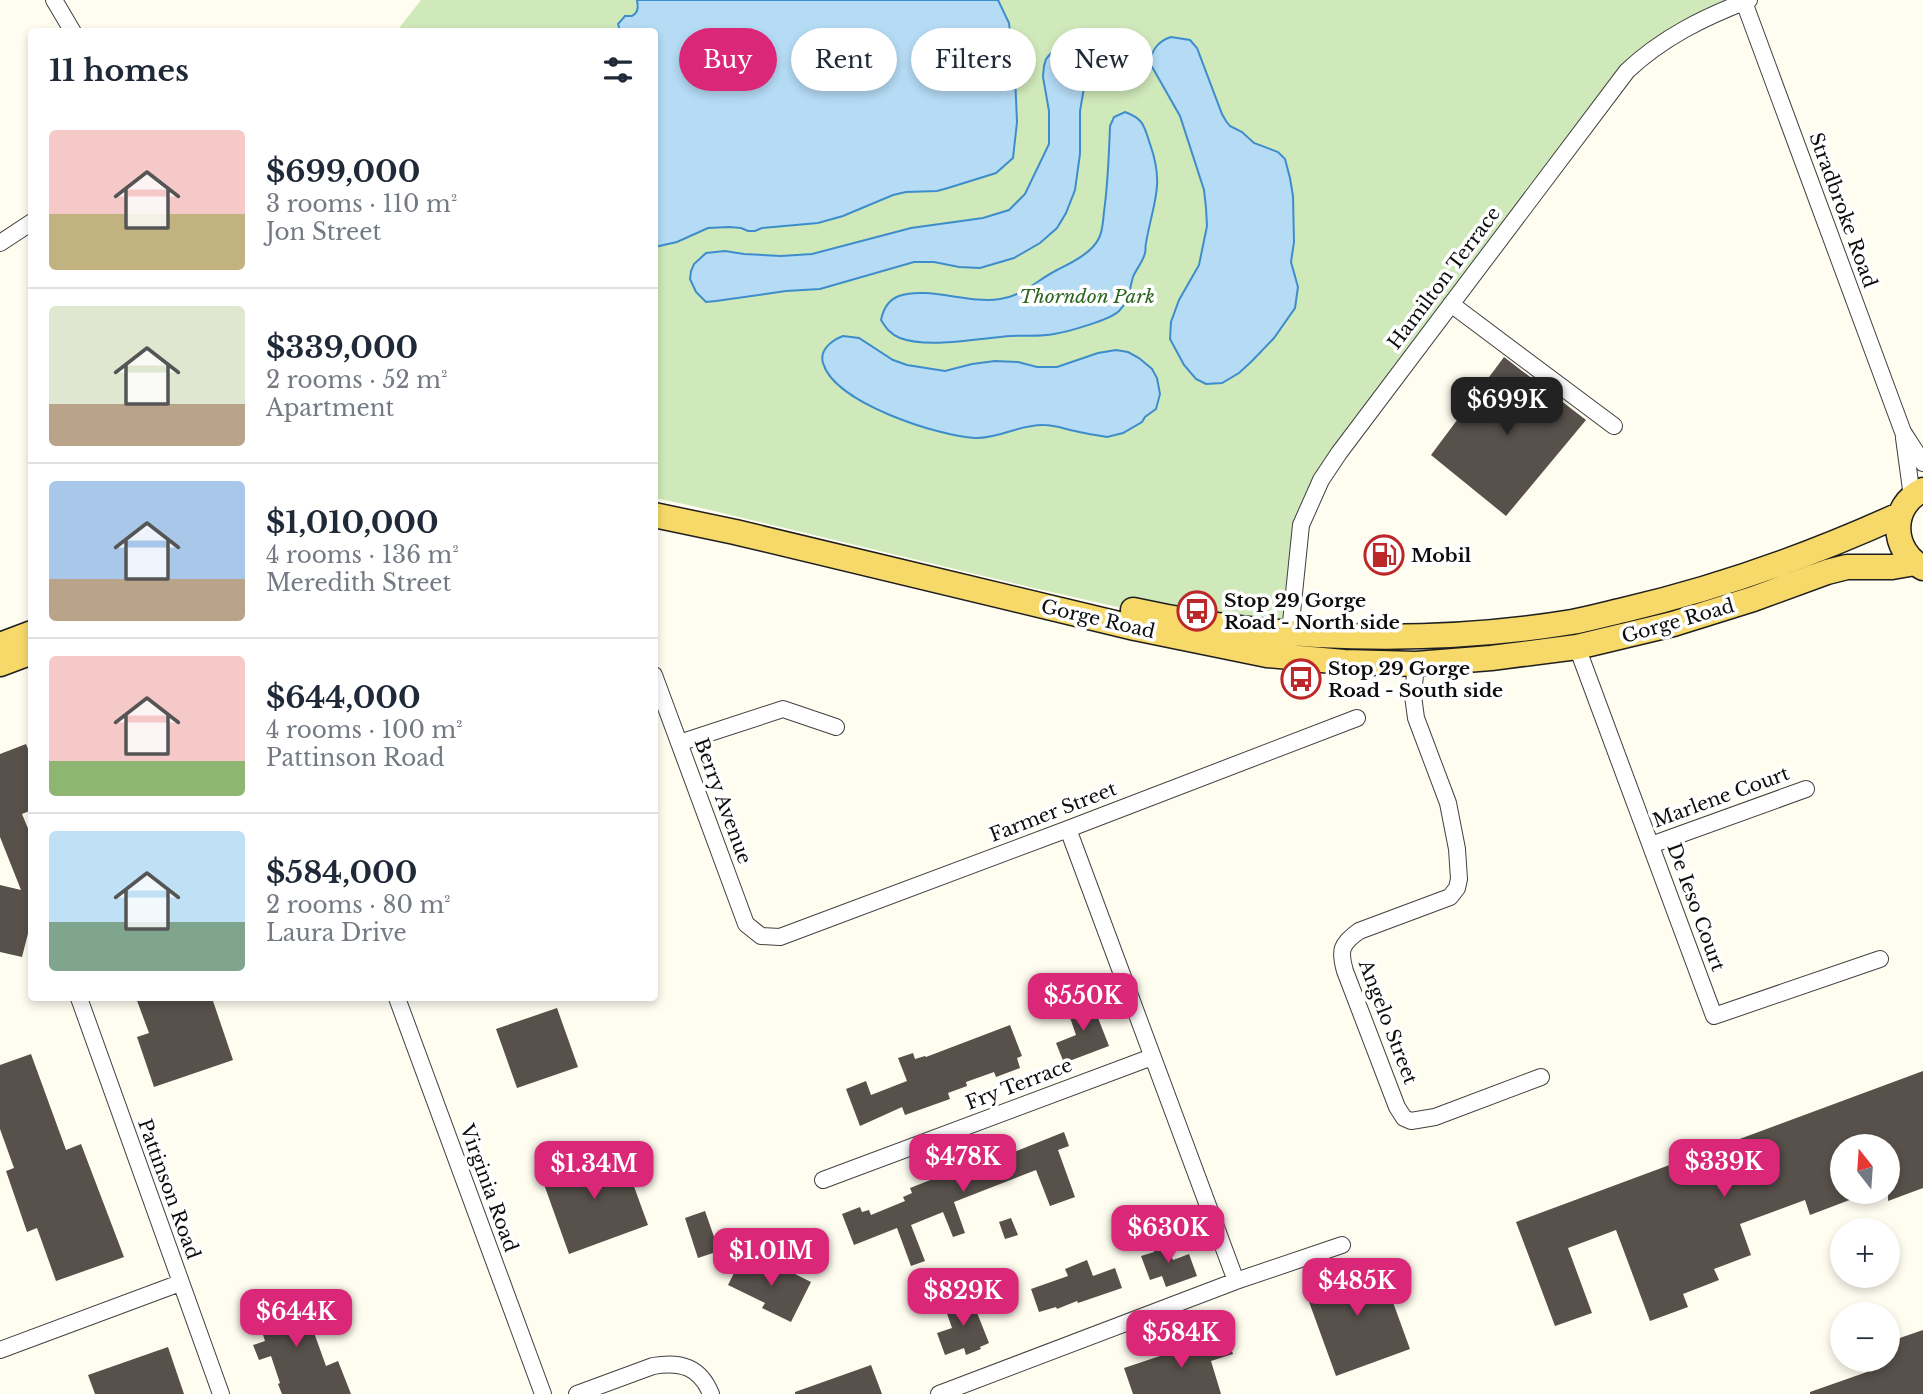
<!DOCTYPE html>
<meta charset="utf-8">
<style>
:root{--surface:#fff;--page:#f2f2f3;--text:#1f2937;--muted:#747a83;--line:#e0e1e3;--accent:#db2777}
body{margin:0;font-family:"Libre Baskerville",serif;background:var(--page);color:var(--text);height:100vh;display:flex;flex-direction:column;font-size:26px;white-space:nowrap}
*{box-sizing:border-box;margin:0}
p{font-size:23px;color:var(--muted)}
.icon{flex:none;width:38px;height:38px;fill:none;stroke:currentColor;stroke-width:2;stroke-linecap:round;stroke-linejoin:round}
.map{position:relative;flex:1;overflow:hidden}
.sheet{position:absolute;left:28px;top:28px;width:630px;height:973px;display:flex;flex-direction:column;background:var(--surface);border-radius:7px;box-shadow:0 4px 10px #0003}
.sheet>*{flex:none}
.top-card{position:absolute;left:679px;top:28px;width:665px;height:63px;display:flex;gap:14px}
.needle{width:46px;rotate:343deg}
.buttons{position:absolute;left:1830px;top:1134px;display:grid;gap:14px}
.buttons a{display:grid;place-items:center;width:70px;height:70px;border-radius:50%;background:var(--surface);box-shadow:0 4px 10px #0003;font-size:35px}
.price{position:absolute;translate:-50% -60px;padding:0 16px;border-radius:14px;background:var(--accent);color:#fff;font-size:23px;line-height:46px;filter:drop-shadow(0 2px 4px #0008)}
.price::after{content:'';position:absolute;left:50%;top:42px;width:21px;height:16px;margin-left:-10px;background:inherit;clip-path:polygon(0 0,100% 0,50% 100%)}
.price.current{background:#222;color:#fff}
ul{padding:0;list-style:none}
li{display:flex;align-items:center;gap:21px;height:175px;padding:0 21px}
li+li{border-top:2px solid var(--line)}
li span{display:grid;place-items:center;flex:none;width:196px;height:140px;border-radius:7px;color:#555}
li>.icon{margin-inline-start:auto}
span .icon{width:84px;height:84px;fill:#fffc;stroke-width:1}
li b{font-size:30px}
h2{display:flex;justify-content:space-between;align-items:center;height:84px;padding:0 21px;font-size:30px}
.pill{padding:0 24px;border-radius:32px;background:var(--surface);box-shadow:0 4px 10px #0003;font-size:24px;line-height:63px}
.pill.current{background:var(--accent);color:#fff}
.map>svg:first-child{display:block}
.green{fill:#d0e9ba}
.water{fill:#b5dbf5;stroke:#3e8dcb;stroke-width:2}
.building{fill:#57504b}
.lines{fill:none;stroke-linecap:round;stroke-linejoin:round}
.minor-casing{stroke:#414141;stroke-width:18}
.primary-casing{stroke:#1f1f1f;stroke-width:27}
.minor{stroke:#fff;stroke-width:16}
.primary{stroke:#f6d969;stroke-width:24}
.labels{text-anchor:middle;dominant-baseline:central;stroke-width:7;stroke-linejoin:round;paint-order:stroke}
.street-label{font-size:19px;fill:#0e0e0e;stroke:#fff}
.park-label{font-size:19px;font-style:italic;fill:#2b651f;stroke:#fff}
.poi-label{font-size:19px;font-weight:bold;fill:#0e0e0e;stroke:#fff;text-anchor:start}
</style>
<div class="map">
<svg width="1923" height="1394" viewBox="0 0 1923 1394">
<rect width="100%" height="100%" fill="#fffcf0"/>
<!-- green -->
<path class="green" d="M 421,0 L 1749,0 L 1644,55 L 1311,500 L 1289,632 L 1153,615 L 1034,588 L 693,506 L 655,498 L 654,32 L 396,32 Z"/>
<!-- water -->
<path class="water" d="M 637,0 L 998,0 L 1009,23 L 1011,42 L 1018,62 L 1015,76 L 1017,122 L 1013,158 L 996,173 L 948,188 L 937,191 L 906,192 L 893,195 L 843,216 L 818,223 L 762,228 L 755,231 L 748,231 L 741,228 L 729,227 L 708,228 L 677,242 L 655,247 L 654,32 L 620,31 L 618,24 L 625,16 L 632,16 C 639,12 638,6 637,0 Z
M 1171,37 L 1190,40 L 1197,48 L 1222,114 L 1226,121 L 1230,126 L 1242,132 L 1254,143 L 1278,152 L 1285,159 L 1290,178 L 1293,196 L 1294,242 L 1291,262 L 1298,287 L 1295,308 L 1274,338 L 1252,361 L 1239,373 L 1222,383 L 1206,384 L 1196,379 L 1184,365 L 1170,339 L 1171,322 L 1179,300 L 1199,265 L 1207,226 L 1206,208 L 1204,190 L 1180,116 L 1151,65 C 1150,51 1158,41 1171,37 Z
M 1063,49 L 1068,50 L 1078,60 L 1083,68 L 1084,76 L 1084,88 L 1080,111 L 1080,154 L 1075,190 L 1066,213 L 1057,228 L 1040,243 L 1014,258 L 980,268 L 959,267 L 934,262 L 914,262 L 820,289 L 786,291 L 716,301 L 706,302 L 696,292 L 690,279 L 691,271 L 694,264 L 706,253 L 725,251 L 744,254 L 781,256 L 812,254 L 911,228 L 983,218 L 1009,210 L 1025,194 L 1049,144 L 1049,111 L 1043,77 L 1044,66 L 1046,59 L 1051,53 Z
M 1125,112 C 1144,119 1144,126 1150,144 C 1165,186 1153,202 1146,243 C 1145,246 1146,250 1145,253 C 1143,262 1136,269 1133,277 C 1129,290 1130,300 1119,311 C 1110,320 1067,332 1054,334 C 1040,337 1025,335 1011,336 C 980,338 929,349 900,338 C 890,334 886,328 881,320 C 883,310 888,300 899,296 C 927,286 969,304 1000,299 C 1023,296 1037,280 1057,270 C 1071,263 1092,253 1099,238 C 1103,230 1103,220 1104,212 C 1108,183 1109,155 1110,126 L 1114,117 Z
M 843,336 L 859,338 L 893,360 L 907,365 L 945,371 L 972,364 L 995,361 L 1018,362 L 1037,367 L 1057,367 L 1098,353 L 1116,350 L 1128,352 L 1139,358 L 1152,369 L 1157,378 L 1160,394 L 1156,409 L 1145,417 L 1142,422 L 1123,433 L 1107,437 C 1096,435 1086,434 1075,431 C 1065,429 1055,425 1044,425 C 1020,424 999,439 975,438 C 938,436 834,403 823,363 C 819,350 832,340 843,336 Z"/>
<!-- building -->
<path class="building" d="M 1504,357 L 1586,420 L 1506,516 L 1431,455 Z
M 26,744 L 32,758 L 32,810 L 22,814 L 32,838 L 32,918 L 22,957 L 0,952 L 0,885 L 21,890 L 0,837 L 0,754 Z
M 136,998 L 212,998 L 233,1060 L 154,1087 L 137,1037 L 149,1033 Z
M 1091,1000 L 1109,1046 L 1064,1063 L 1056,1043 L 1076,1035 L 1067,1009 Z
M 557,1008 L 578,1067 L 517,1088 L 496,1029 Z
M 1010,1025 L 1022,1056 L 1017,1058 L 1020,1068 L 996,1077 L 994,1072 L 966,1082 L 967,1086 L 948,1093 L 950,1099 L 905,1115 L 902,1107 L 860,1126 L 846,1089 L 866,1081 L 871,1095 L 907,1081 L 898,1058 L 913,1053 L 915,1059 L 925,1056 L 926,1057 Z
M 31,1054 L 66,1150 L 81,1144 L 124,1257 L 56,1281 L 37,1228 L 27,1232 L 6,1171 L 14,1168 L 0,1129 L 0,1065 Z
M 1923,1071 L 1923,1188 L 1888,1201 L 1888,1146 L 1843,1146 L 1843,1192 L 1868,1192 L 1868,1193 L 1810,1215 L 1805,1200 L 1740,1224 L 1751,1255 L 1714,1269 L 1719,1280 L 1683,1294 L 1688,1307 L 1650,1321 L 1616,1230 L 1568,1248 L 1592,1313 L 1555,1326 L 1516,1222 Z
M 1064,1132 L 1069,1146 L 1058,1150 L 1075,1197 L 1050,1206 L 1036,1170 L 954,1202 L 965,1233 L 953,1237 L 943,1212 L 911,1225 L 925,1261 L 911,1266 L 897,1228 L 854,1245 L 842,1214 L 860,1207 L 862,1212 L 869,1210 L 871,1215 L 905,1201 L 903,1197 L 912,1193 L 910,1188 L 966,1166 L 967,1171 Z
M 620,1148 L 648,1225 L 569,1254 L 541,1176 Z
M 705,1211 L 719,1251 L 698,1258 L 685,1218 Z
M 1011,1218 L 1018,1235 L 1005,1239 L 999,1222 Z
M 1165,1240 L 1173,1260 L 1189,1254 L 1197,1276 L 1166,1287 L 1162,1276 L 1150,1280 L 1141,1256 L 1154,1252 L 1152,1245 Z
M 742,1257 L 777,1274 L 781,1267 L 811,1282 L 791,1322 L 762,1308 L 765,1303 L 728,1285 Z
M 1087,1260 L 1093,1276 L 1115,1268 L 1122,1288 L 1078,1303 L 1077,1301 L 1057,1309 L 1056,1307 L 1039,1312 L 1031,1289 L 1068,1276 L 1065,1269 Z
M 1378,1261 L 1410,1349 L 1336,1376 L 1304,1288 Z
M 299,1291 L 326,1366 L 338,1361 L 351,1394 L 282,1394 L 278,1384 L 280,1383 L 271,1356 L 259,1360 L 253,1345 L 265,1341 L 254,1307 Z
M 970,1295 L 989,1343 L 980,1347 L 981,1349 L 966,1355 L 964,1348 L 945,1355 L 937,1333 L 952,1328 L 944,1305 Z
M 1923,1330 L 1923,1394 L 1810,1394 L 1810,1392 L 1867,1372 L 1863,1360 L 1888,1360 L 1888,1342 Z
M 1226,1334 L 1233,1354 L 1211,1361 L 1221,1394 L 1133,1394 L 1124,1368 Z
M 168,1347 L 184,1394 L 95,1394 L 88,1375 Z
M 871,1365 L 882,1394 L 795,1394 L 795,1392 Z"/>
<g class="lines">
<!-- minor casing -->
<g class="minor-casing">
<path id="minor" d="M 54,0 L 73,32
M 1744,2 L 1903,432 L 1923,463
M 0,243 L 32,222
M 1451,304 L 1614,426
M 1904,438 L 1912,497
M 1289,642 L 1301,525 L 1321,480 L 1339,453 L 1627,71 C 1662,38 1704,17 1749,0
M 1577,647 L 1714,1016 L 1880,959
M 1416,664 L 1413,696 L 1416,718 L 1448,803 L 1457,849 L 1459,879 L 1457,888 L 1450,897 L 1359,931 C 1341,944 1339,950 1345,971 L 1397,1107 L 1404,1118 L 1411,1121 L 1435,1117 L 1541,1077
M 654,675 L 746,924 L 761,936 L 780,937 L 1068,829 L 1357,718
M 679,743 L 783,709 L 836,727
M 1068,829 L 1236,1281
M 1651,845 L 1806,789
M 79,998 L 221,1394
M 397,998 L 543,1394
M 823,1180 L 1152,1057
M 0,1350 L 180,1283
M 577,1394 L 653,1366 C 681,1361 700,1367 711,1394
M 939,1394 L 1236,1281 L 1342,1245"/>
</g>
<!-- primary casing -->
<g class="primary-casing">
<path id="primary" d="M 1923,490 C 1889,506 1891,551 1923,568
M 654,515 L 735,532 L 1135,628 L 1267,655 L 1344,662 L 1416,664 L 1491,658 L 1577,647 L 1673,624 L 1753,599 L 1827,572 L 1847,567 L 1892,567 L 1915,563
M 1133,610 C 1272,641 1431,645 1572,622 C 1589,619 1606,614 1624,610 C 1718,588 1811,555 1899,515
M 0,645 L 32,633
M 0,664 L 32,652"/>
</g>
<!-- minor -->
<use href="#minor" class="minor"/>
<!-- primary -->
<use href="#primary" class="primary"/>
</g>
<!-- icons -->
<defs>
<g id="fuel-ring" transform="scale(2.0125)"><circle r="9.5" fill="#fff" stroke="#bc282a" stroke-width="1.5"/><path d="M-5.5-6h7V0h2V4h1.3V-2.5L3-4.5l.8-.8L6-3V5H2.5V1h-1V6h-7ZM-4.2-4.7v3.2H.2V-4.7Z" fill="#bc282a"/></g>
<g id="bus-ring" transform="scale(2.0125)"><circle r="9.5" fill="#fff" stroke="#bc282a" stroke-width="1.5"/><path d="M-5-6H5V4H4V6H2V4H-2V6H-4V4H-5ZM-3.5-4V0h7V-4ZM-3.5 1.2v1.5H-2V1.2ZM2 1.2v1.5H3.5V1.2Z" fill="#bc282a"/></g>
</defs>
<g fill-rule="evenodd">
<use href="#fuel-ring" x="1384" y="555"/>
<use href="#bus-ring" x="1197" y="611"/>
<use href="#bus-ring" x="1301" y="679"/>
</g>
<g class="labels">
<!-- street labels -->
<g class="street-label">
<text transform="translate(1843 210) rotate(70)">Stradbroke Road</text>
<text transform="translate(1444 278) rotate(-53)">Hamilton Terrace</text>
<text transform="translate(1098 619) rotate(13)">Gorge Road</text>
<text transform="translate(1678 621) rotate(-16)">Gorge Road</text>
<text transform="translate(1721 797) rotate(-20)">Marlene Court</text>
<text transform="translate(723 801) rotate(70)">Berry Avenue</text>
<text transform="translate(1053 812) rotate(-21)">Farmer Street</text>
<text transform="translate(1696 907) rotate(70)">De Ieso Court</text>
<text transform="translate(1388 1022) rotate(69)">Angelo Street</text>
<text transform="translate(1019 1084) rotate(-21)">Fry Terrace</text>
<text transform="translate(489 1188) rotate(70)">Virginia Road</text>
<text transform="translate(169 1189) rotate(70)">Pattinson Road</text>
</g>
<!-- park labels -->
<g class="park-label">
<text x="1087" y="296">Thorndon Park</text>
</g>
<!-- poi labels -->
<g class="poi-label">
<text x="1411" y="555">Mobil</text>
<text x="1224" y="600">Stop 29 Gorge<tspan x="1224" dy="22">Road - North side</tspan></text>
<text x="1328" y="668">Stop 29 Gorge<tspan x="1328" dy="22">Road - South side</tspan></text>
</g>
</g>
</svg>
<div class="buttons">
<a><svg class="needle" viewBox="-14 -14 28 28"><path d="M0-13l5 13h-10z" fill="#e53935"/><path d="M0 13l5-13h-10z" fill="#747a83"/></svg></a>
<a>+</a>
<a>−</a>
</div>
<b class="price current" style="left:1507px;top:437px">$699K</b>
<b class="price" style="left:1083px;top:1033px">$550K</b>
<b class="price" style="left:963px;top:1194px">$478K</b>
<b class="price" style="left:1724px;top:1199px">$339K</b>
<b class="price" style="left:594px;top:1201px">$1.34M</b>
<b class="price" style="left:1168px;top:1265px">$630K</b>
<b class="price" style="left:771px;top:1288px">$1.01M</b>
<b class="price" style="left:1357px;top:1318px">$485K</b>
<b class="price" style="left:963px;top:1328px">$829K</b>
<b class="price" style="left:296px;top:1349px">$644K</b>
<b class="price" style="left:1181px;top:1370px">$584K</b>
<div class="top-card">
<a class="pill current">Buy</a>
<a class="pill">Rent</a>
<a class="pill">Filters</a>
<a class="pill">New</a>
</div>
<section class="sheet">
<h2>11 homes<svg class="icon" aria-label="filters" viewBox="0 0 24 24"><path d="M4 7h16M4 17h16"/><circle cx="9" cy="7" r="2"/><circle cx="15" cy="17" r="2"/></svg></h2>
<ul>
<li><span style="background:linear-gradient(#f6c9c9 60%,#c2b280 0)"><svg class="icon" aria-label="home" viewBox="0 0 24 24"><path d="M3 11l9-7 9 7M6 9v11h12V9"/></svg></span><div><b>$699,000</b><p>3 rooms · 110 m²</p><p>Jon Street</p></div></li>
<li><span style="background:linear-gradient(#dfe7d0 70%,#b9a48a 0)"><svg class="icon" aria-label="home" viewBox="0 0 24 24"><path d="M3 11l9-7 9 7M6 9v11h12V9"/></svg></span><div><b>$339,000</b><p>2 rooms · 52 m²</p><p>Apartment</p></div></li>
<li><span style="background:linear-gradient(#a9c7e8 70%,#b9a48a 0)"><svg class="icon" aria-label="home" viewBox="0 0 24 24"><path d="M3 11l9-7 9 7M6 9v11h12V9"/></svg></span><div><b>$1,010,000</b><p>4 rooms · 136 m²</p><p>Meredith Street</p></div></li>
<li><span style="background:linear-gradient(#f6c9c9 75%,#8fb573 0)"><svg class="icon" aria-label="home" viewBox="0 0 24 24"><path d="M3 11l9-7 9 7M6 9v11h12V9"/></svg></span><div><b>$644,000</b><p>4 rooms · 100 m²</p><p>Pattinson Road</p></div></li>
<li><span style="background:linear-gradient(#bfe0f5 65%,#7fa58c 0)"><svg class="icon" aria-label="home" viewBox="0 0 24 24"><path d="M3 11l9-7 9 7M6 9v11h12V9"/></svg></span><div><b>$584,000</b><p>2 rooms · 80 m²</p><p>Laura Drive</p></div></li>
</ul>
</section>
</div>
